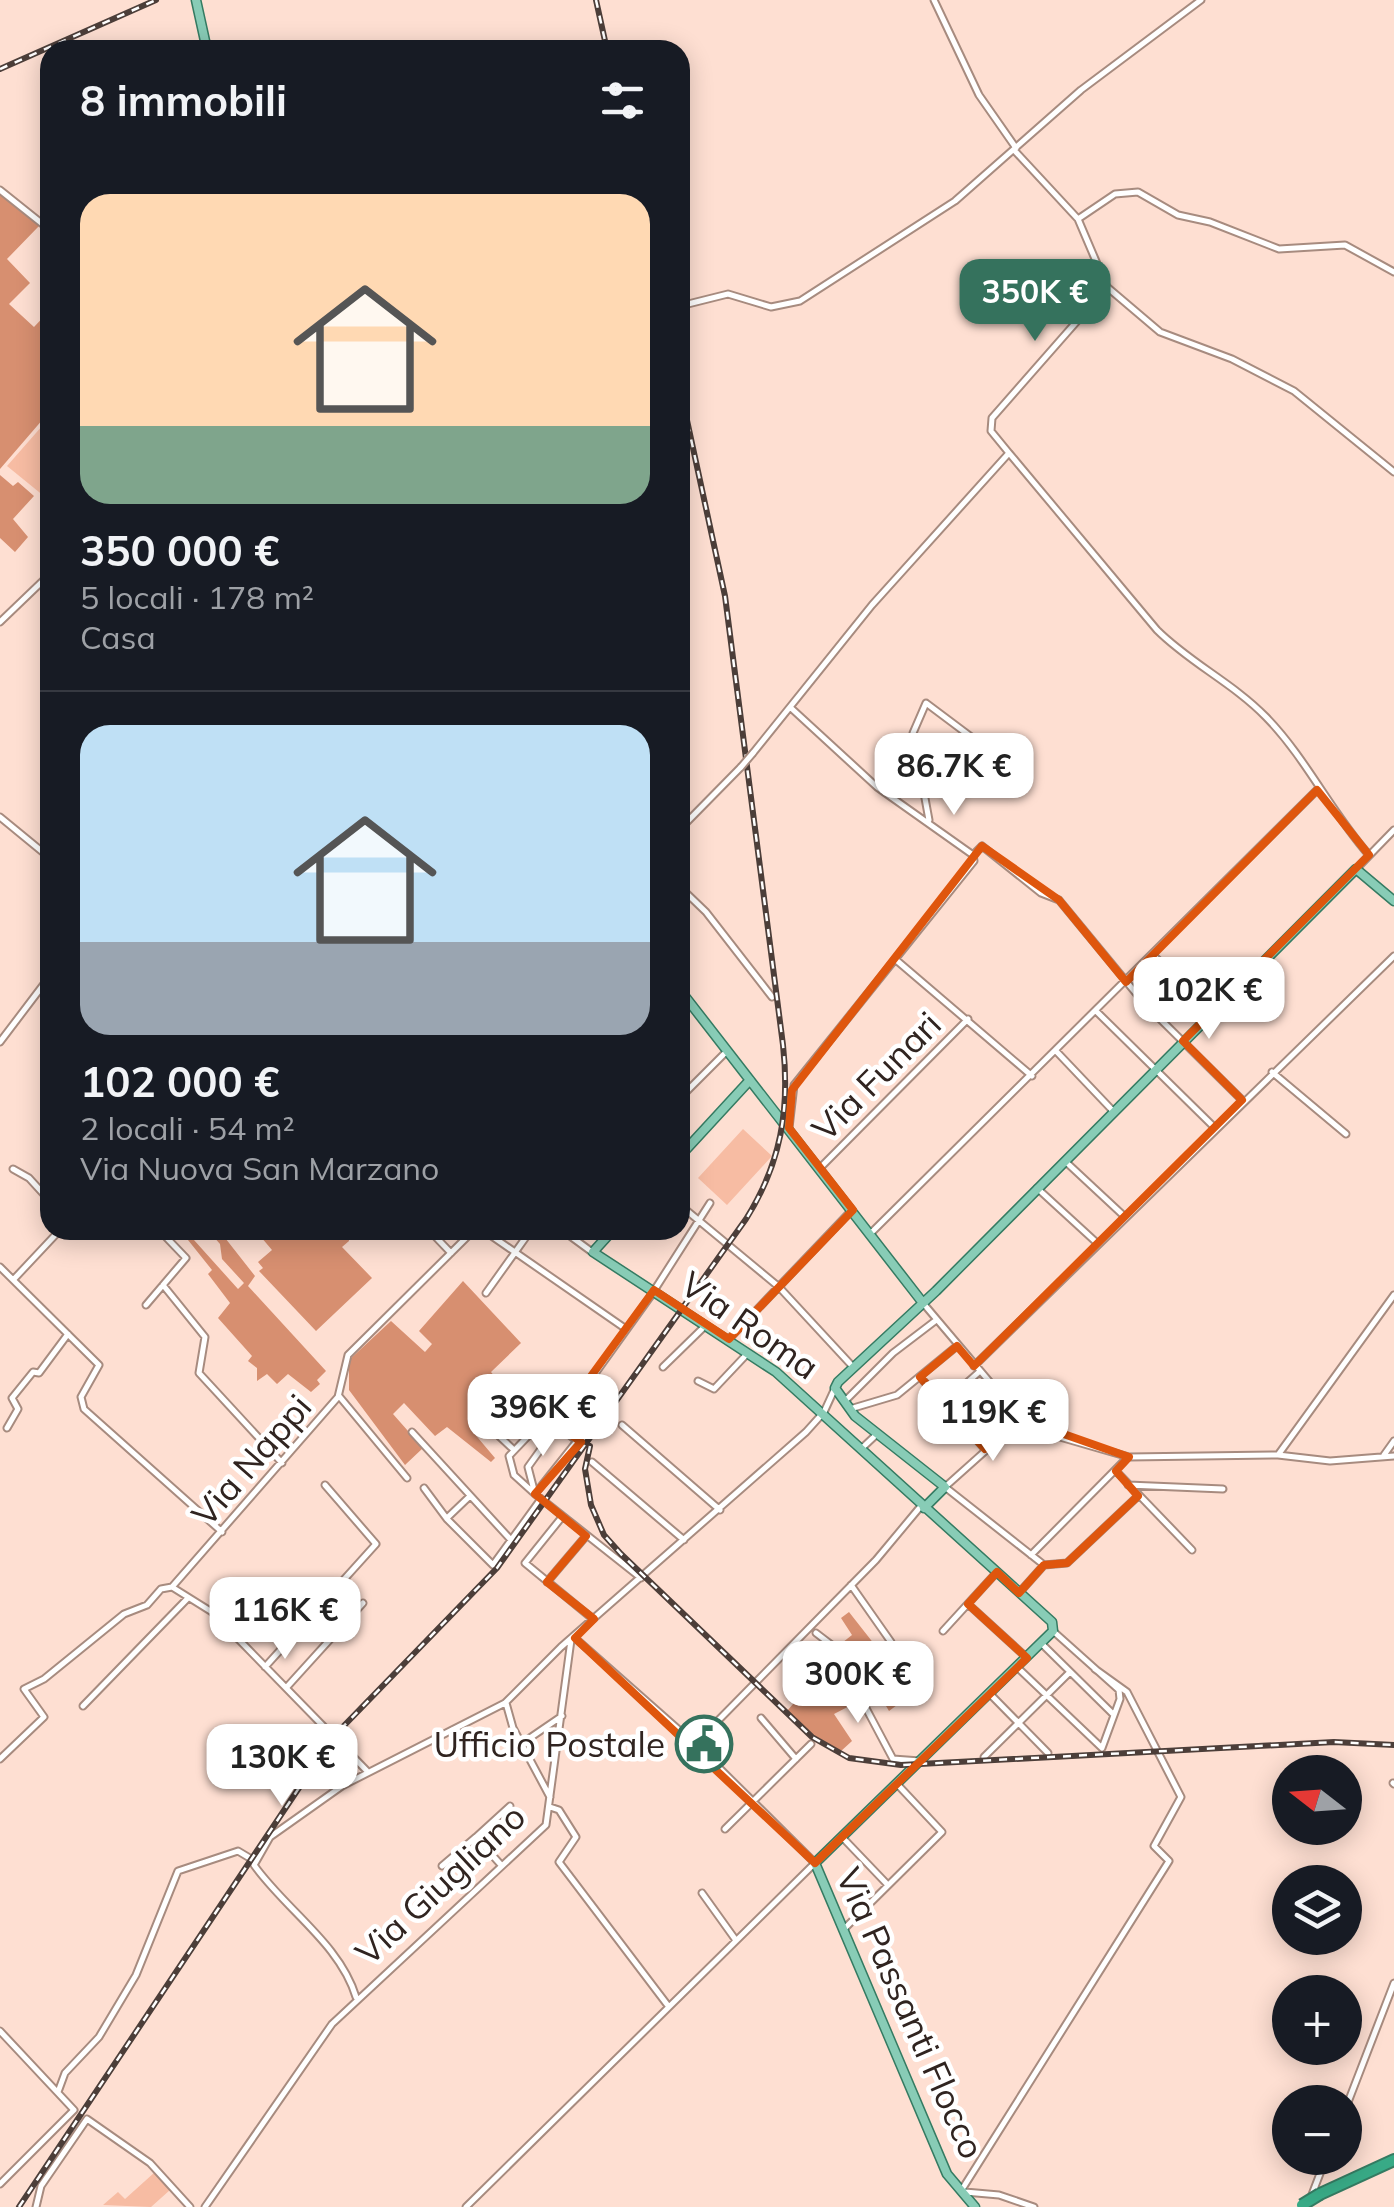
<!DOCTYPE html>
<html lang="it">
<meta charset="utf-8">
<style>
:root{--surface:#171b24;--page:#20242c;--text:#f1f3f6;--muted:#9ea1a6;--line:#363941;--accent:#35725d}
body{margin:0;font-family:Mulish,sans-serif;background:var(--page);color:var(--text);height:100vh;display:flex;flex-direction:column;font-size:38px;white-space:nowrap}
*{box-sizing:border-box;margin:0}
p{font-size:32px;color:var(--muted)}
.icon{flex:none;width:55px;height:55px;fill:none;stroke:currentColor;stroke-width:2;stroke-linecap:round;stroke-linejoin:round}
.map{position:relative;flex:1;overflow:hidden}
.details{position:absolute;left:40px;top:40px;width:650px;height:1200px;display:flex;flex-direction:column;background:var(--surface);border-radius:30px;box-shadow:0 5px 25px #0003}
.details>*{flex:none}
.needle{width:65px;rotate:287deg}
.fabs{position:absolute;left:1272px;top:1755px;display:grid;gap:20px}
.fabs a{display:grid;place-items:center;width:90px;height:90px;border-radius:50%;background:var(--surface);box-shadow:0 5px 25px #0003;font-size:50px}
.price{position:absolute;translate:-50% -85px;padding:0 22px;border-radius:20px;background:#fff;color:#222;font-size:32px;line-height:65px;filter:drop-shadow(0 2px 5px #0008)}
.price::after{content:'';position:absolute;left:50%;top:60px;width:30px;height:22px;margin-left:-15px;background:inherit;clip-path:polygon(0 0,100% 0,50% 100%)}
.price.on{background:var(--accent);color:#fff}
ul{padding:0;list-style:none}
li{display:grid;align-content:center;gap:20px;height:530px;padding:0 40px}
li+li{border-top:2px solid var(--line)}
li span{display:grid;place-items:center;height:310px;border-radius:30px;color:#555}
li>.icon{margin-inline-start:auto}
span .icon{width:180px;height:180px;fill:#fffc;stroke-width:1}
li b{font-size:42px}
h2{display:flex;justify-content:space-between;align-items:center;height:120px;padding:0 40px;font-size:42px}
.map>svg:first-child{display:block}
.green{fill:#f7bca3}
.forest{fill:#d78f70}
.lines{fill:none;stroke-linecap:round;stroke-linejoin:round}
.minor-casing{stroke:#a78b7f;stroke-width:9}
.major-casing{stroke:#357b62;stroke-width:11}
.highway-casing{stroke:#357b62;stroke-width:14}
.minor{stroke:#fff;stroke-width:5}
.major{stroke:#88ccb6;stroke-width:8}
.highway{stroke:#38aa86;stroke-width:10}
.rail-casing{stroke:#4c3e39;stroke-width:6}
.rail{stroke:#fff;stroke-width:2.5;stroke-dasharray:8;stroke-linecap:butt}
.minor-bridge-casing{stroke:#a78b7f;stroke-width:9;stroke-linecap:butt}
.highway-bridge-casing{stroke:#357b62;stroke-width:14;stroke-linecap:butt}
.minor-bridge{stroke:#fff;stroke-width:5}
.highway-bridge{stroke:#38aa86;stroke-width:10}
.marked{fill:none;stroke:#df560d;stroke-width:8;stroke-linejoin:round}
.labels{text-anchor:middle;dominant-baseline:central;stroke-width:9;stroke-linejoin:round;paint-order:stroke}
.street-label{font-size:35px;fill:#302420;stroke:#fff}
.poi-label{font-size:35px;fill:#302420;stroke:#fff;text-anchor:end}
</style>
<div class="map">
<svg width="1394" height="2207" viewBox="0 0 1394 2207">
<rect width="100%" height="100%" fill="#fedfd2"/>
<!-- green -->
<path class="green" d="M 50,417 L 50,501 L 7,466 Z
M 743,1129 L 772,1156 L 727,1205 L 698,1178 Z
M 155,2172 L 170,2190 L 151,2207 L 103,2205 L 118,2192 L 125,2199 Z"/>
<!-- forest -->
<path class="forest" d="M 0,194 L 39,226 L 7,259 L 30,283 L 9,304 L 34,327 L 50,310 L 50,411 L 0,469 Z
M 0,475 L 13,486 L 18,482 L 34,496 L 13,519 L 28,537 L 15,552 L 0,538 Z
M 180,1230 L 185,1230 L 238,1289 L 244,1283 L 222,1259 L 220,1244 L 213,1236 L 222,1234 L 255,1276 L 248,1286 L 326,1371 L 317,1380 L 320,1384 L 311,1392 L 288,1374 L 277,1384 L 267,1374 L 257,1381 L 257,1368 L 248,1361 L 252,1356 L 218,1318 L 230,1303 L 208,1274 L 212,1270 Z
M 255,1230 L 348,1230 L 349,1241 L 342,1247 L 372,1278 L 316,1331 L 259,1271 L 263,1268 L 258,1262 L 272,1250 Z
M 463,1281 L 521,1343 L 491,1372 L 507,1392 L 473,1432 L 495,1458 L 491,1462 L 447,1427 L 435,1436 L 404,1403 L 393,1414 L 423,1448 L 405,1465 L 349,1390 L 349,1360 L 391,1321 L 425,1352 L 432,1344 L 419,1331 Z
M 849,1612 L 889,1663 L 881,1671 L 896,1687 L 889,1693 L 897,1705 L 889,1711 L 858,1659 L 845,1668 L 861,1700 L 834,1714 L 852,1741 L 840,1752 L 811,1734 L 787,1711 L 805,1690 L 816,1699 L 823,1692 L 819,1675 L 834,1667 L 826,1644 L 840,1653 L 838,1646 L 852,1635 L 841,1618 Z"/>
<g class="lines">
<!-- minor casing -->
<g class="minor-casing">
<path id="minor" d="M 934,0 L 979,95 L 1016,148
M 1014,150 L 1078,219 L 1115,194 L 1138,192 L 1178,215 L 1210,222 L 1279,249 L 1345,245 L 1394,272
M 0,190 L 50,230
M 1107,287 L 1160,332 L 1232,359 L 1294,391 L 1394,472
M 680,306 L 728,294 L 771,307 L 800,301 L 955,201 L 1081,90 L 1201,0
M 1009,453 L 991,431 L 992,418 L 1107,287 L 1078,219
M 0,622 L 50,574
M 753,753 L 872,605 L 1009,453 L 1157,630 C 1190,663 1233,683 1266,717 C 1306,758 1331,812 1369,855
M 0,817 L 50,858
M 929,820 L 913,733 L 926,703 L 982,745
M 680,829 L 741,767
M 973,855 L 982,846 L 1041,893 L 1059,900 L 1144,1003 L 1242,1100
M 1356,869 L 1394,830
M 680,887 L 706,912 L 772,997
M 1153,955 L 1212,1013
M 895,959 L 1032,1076
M 1096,1011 L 1215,1128
M 0,1042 L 50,976
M 1056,1051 L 1113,1111
M 1272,1072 L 1346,1134
M 680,1098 L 727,1051
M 789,1128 L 794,1085 L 974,861 L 973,855 L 877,787 L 791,708
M 1066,1162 L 1124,1216
M 820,1168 L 968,1019
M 13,1169 L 29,1178 L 50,1201
M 1037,1188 L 1097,1243
M 680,1205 L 779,1287 L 854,1368
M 157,1230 L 163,1234 L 166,1230
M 429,1230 L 451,1253
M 483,1230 L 626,1329
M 562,1230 L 592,1252
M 871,1233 L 1317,790
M 0,1267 L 99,1365 L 81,1397 L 84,1409 L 222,1532
M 14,1279 L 60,1230
M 163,1285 L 205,1337 L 199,1373 L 282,1463
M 486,1293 L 531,1230
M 923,1303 L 1021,1419 L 945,1487 L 1044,1565 L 1067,1563 L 1138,1496
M 146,1305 L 186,1258 L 163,1234
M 729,1339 L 850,1212
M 974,1366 L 1394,956
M 663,1367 L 704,1327
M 920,1377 L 985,1449
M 698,1381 L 714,1389 L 747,1354
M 1049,1391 L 1021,1419 L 1053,1435 L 1129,1457 L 1278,1455 L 1394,1295
M 339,1396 L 407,1478
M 845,1401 L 893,1353 L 935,1321
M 944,1403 L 979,1372
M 850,1409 L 897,1395 L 957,1346
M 483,1421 L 514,1450
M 556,1424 L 577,1441 L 535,1494 L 514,1475 L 509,1456 L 552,1411 L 573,1398
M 622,1425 L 720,1510
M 7,1428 L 18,1409 L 12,1398 L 33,1372 L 39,1373 L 68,1334
M 968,1429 L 1003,1398
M 412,1432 L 511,1540
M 861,1449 L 877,1434
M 1278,1455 L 1330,1461 L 1394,1456
M 1384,1455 L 1394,1441
M 592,1462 L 684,1540
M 1116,1471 L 1192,1550
M 1128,1485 L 1223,1489
M 424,1488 L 447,1519 L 493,1565 L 541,1499
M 562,1517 L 525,1563 L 593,1619
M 447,1518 L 470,1496
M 1031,1555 L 1127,1458
M 641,1578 L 535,1494 L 528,1467 L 650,1297 L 710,1203
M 547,1582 L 586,1536
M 851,1585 L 891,1642
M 172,1587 L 338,1397 L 348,1355 L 474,1230
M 172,1587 L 212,1612 L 367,1771
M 1019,1593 L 1044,1565
M 968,1604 L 1025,1656
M 943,1631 L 997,1572
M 816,1633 L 833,1646 L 893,1759 L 920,1761
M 1041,1643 L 1114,1715
M 265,1667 L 376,1544 L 325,1485
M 1018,1668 L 1102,1748 L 1120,1699 L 1119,1690 L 1053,1631
M 286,1688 L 363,1603
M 991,1695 L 1048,1753
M 506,1703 L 513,1728 L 550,1797
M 83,1706 L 187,1599
M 761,1718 L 796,1759
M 696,1743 L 876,1560 L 921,1506
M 521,1744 L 562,1716
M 984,1757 L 1070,1672
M 0,1759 L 44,1717 L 24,1689 L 44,1679 L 124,1614 L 147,1605 L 161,1589 L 172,1587
M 1393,1783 L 1394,1784
M 550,1807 L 559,1810 L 576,1837 L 559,1862 L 669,2007
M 725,1829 L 811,1744
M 842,1837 L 886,1883
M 442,1866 L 476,1837
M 502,1866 L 476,1837 L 510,1806
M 702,1893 L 735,1939
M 843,1930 L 942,1832 L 897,1784
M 356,1997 C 340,1944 286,1910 254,1865 L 270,1837 L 342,1786 L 505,1703 L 561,1647 L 806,1432 L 824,1412 L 835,1388
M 0,2031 L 74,2110 L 0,2184
M 58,2092 L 65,2073 L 99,2037 L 136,1975 L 178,1871 L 238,1851 L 253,1860
M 1345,2110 L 1394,1983
M 961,2191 L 1169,1861 L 1154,1846 L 1181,1797 L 1127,1692 L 1095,1669
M 965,2192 L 999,2195 L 1034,2207
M 1311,2197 L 1326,2158
M 36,2207 L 41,2186 L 87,2119 L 150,2163 L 190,2207
M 205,2207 L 332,2024 L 546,1825 L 571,1640
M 466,2207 L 815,1863 L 695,1744 L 575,1638"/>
</g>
<!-- major casing -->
<g class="major-casing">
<path id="major" d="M 196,0 L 207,50
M 680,990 L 923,1303
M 680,1156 L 750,1080
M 613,1230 L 593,1252 L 776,1372 L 1052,1622 L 1053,1631 L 815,1863 L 947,2174 L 975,2207
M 924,1508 L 945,1487 L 855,1416 L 835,1388 L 838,1382 L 936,1291 L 1356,869 L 1394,901"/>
</g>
<!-- highway casing -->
<g class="highway-casing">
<path id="highway" d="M 1320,2194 L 1394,2160"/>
</g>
<!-- minor -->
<use href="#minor" class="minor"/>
<!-- major -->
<use href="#major" class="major"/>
<!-- highway -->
<use href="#highway" class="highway"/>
<!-- rail casing -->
<g class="rail-casing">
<path id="rail" d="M 596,0 L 607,50
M 0,69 L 156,0
M 590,1446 L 585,1469 L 591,1505 L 604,1535 L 621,1554 L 812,1737 L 849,1758 L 901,1765 L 1334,1742 L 1394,1745
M 19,2207 L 333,1737 L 497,1568 L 746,1219 C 781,1163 790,1110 783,1045 L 725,596 L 680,388"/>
</g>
<!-- rail -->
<use href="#rail" class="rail"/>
<!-- minor-bridge casing -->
<g class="minor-bridge-casing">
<path id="minor-bridge" d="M 741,767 L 753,753"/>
</g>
<!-- highway-bridge casing -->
<g class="highway-bridge-casing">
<path id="highway-bridge" d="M 1302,2205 L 1320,2194"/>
</g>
<!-- minor-bridge -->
<use href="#minor-bridge" class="minor-bridge"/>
<!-- highway-bridge -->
<use href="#highway-bridge" class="highway-bridge"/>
</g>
<!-- marked area -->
<path class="marked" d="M 1317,790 L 1369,855 L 1183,1041 L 1242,1100 L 974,1366 L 957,1346 L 920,1377 L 985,1449 L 1021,1419 L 1129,1457 L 1116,1471 L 1138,1496 L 1067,1563 L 1044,1565 L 1019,1593 L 997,1572 L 968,1604 L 1027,1658 L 815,1863 L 575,1638 L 594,1619 L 547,1582 L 586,1536 L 535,1494 L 581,1442 L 556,1424 L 654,1290 L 729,1339 L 853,1210 L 789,1128 L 792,1090 L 982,846 L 1059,900 L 1126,982 Z"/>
<!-- icons -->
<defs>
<g id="civic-ring" transform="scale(2.875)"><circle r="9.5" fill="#fff" stroke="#35725d" stroke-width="1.5"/><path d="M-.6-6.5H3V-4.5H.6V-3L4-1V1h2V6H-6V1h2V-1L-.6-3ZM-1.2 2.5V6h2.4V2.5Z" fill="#35725d"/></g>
</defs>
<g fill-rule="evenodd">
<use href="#civic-ring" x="704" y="1744"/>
</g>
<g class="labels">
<!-- street labels -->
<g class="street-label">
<text transform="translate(876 1076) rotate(-45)">Via Funari</text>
<text transform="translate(750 1325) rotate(35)">Via Roma</text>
<text transform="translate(251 1460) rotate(-49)">Via Nappi</text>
<text transform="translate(440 1884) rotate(-43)">Via Giugliano</text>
<text transform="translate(911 2013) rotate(66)">Via Passanti Flocco</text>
</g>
<!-- poi labels -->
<g class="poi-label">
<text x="665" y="1744">Ufficio Postale</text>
</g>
</g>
</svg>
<div class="fabs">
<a><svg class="needle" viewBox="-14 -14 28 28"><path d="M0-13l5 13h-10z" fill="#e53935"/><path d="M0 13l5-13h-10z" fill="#9ea1a6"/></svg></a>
<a><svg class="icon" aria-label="layers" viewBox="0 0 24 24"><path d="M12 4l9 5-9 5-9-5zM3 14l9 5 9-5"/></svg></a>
<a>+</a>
<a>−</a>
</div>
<b class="price on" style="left:1035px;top:344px">350K €</b>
<b class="price" style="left:954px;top:818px">86.7K €</b>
<b class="price" style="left:1209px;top:1042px">102K €</b>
<b class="price" style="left:543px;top:1459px">396K €</b>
<b class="price" style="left:993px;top:1464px">119K €</b>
<b class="price" style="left:285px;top:1662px">116K €</b>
<b class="price" style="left:858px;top:1726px">300K €</b>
<b class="price" style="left:282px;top:1809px">130K €</b>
<section class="details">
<h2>8 immobili<svg class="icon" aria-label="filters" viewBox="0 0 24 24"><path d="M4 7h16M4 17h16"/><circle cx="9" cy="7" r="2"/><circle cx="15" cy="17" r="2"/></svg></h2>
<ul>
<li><span style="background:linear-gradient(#ffd9b3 75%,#7fa58c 0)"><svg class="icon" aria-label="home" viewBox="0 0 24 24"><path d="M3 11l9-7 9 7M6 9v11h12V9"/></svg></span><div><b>350 000 €</b><p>5 locali · 178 m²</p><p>Casa</p></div></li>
<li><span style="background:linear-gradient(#bfe0f5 70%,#9aa5b1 0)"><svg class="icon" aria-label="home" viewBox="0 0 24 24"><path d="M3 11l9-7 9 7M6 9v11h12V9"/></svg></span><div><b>102 000 €</b><p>2 locali · 54 m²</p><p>Via Nuova San Marzano</p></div></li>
</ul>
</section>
</div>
